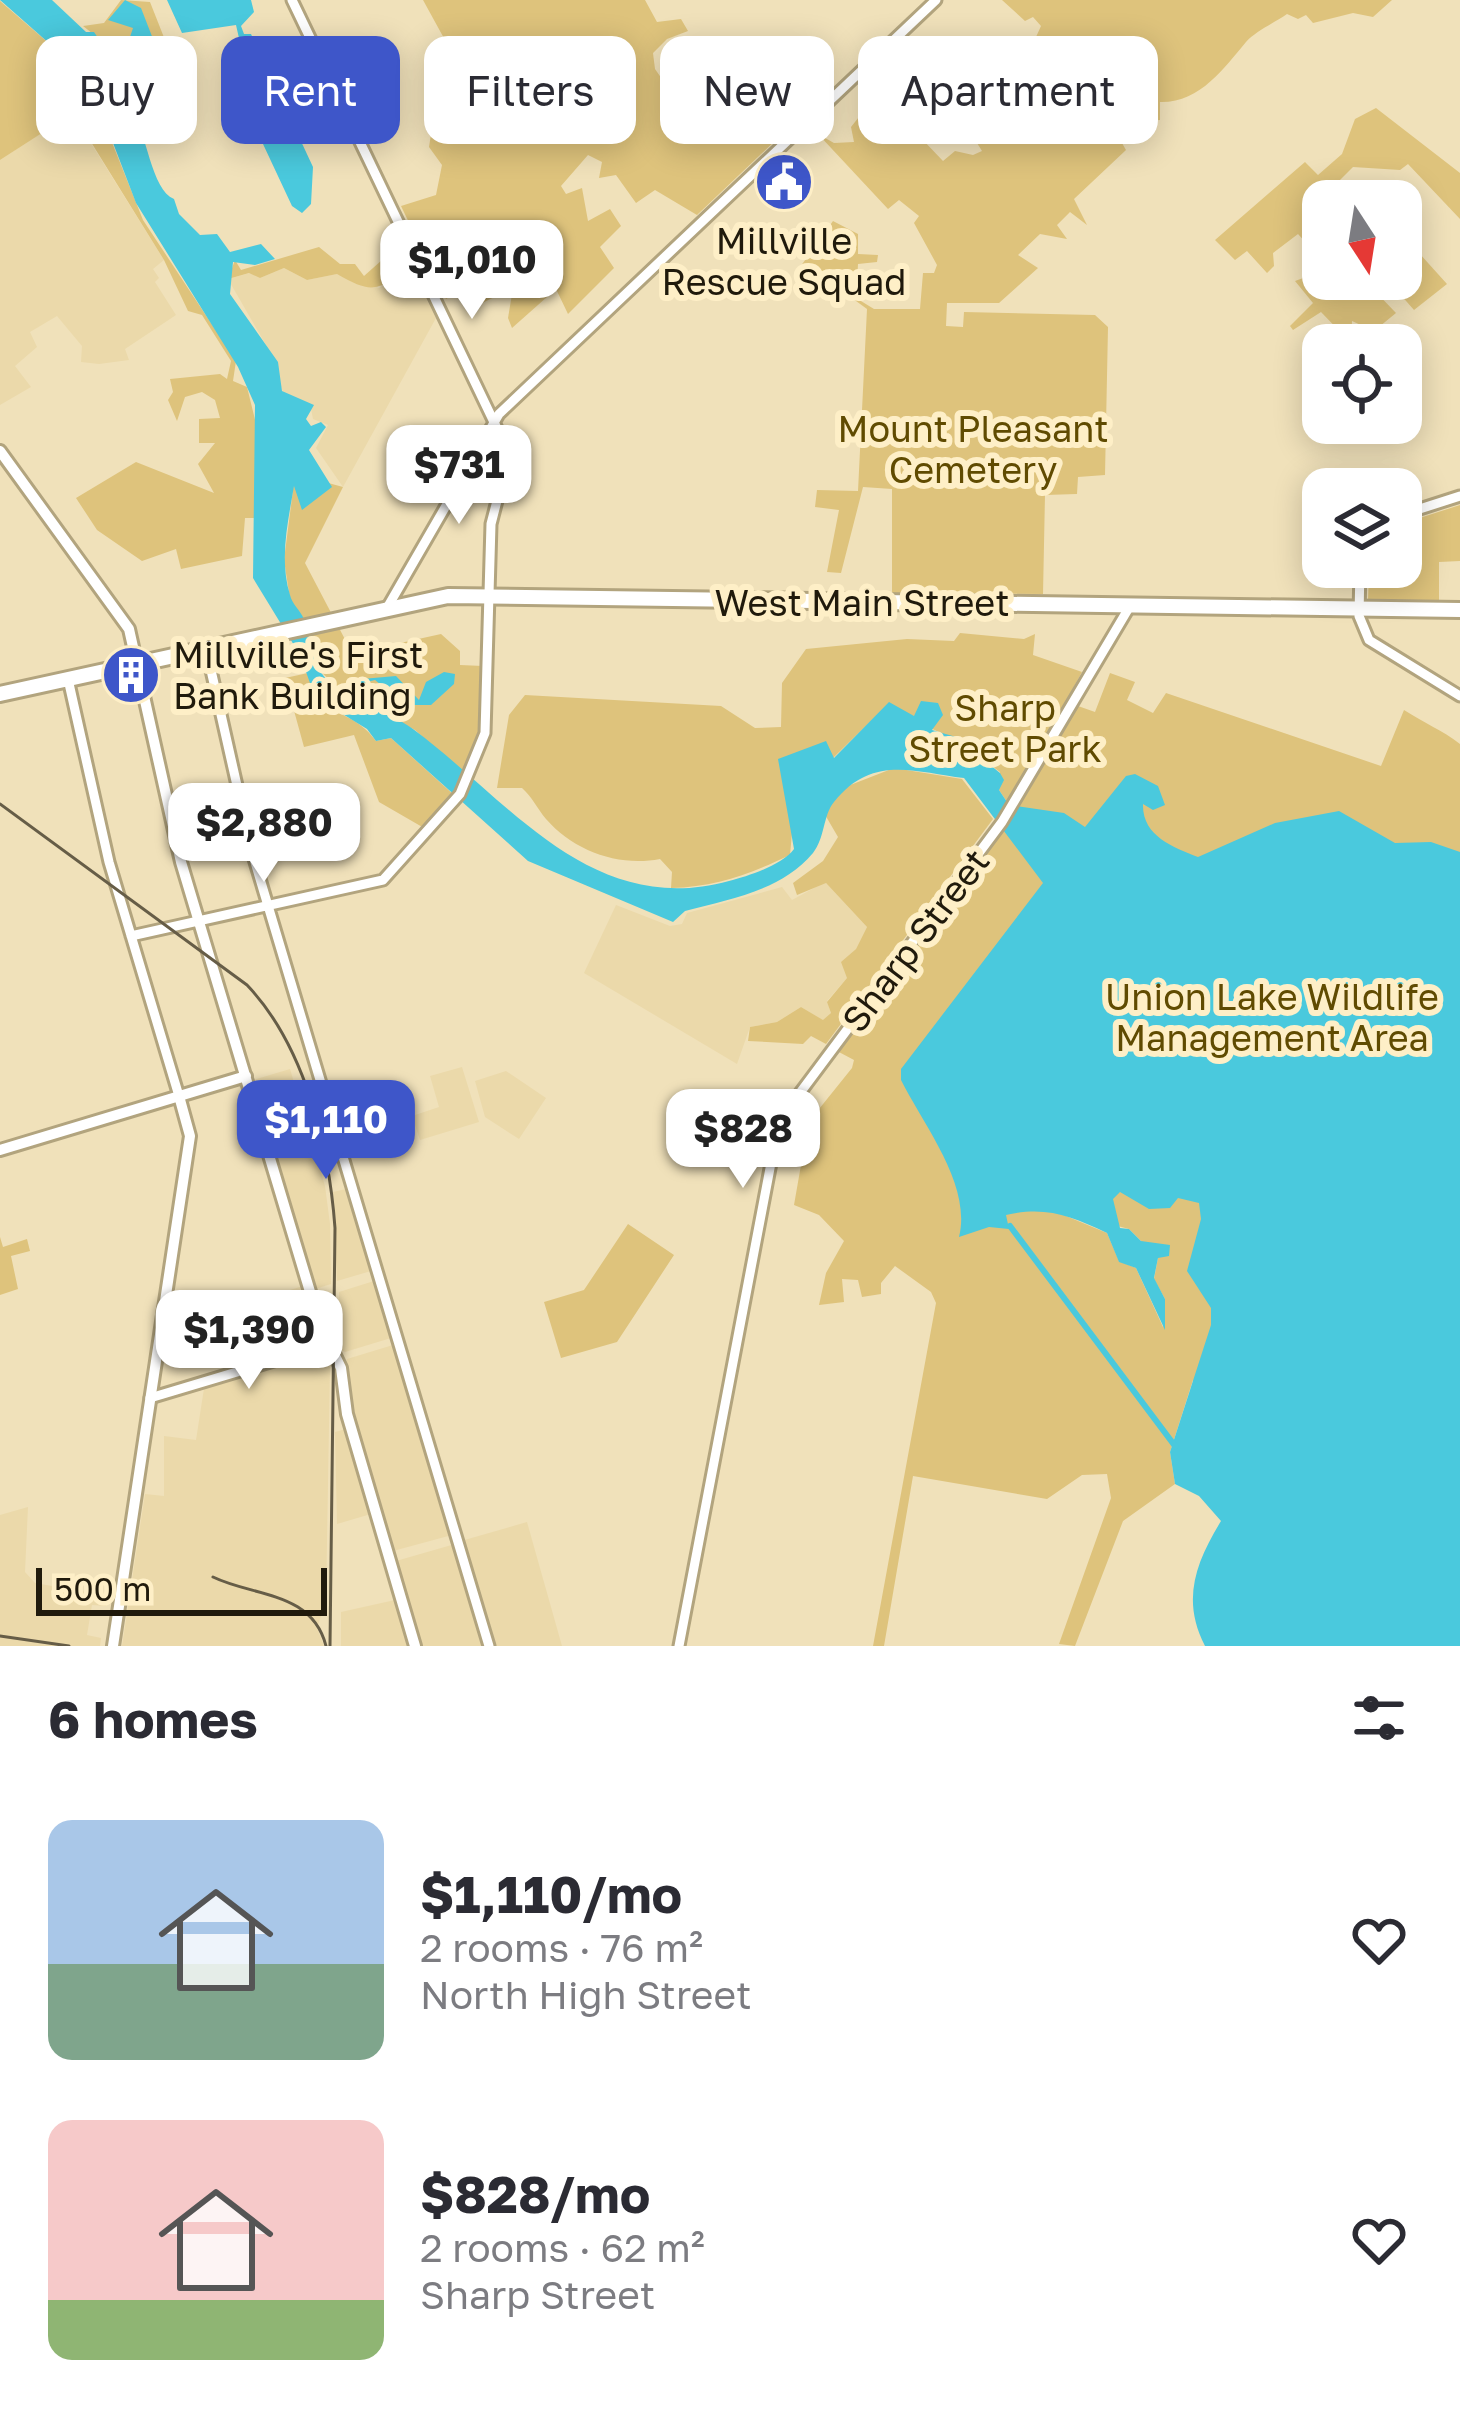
<!DOCTYPE html>
<meta charset="utf-8">
<style>
:root{--surface:#fff;--page:#f7f7f7;--text:#2b2b33;--muted:#7c7c81;--accent:#3e56c9}
body{margin:0;font-family:"Golos Text",sans-serif;background:var(--page);color:var(--text);height:100vh;display:flex;flex-direction:column;font-size:45px;white-space:nowrap}
*{box-sizing:border-box;margin:0}
p{font-size:39px;color:var(--muted)}
.icon{flex:none;width:66px;height:66px;fill:none;stroke:currentColor;stroke-width:2;stroke-linecap:round;stroke-linejoin:round}
.map{position:relative;height:1646px;overflow:hidden}
.side{display:flex;flex-direction:column;background:var(--surface);flex:1}
.side>*{flex:none}
.hud{position:absolute;left:36px;top:36px;width:1389px;height:108px;display:flex;gap:24px}
.needle{width:78px;rotate:168deg}
.tools{position:absolute;left:1302px;top:180px;display:grid;gap:24px}
.tools a{display:grid;place-items:center;width:120px;height:120px;border-radius:24px;background:var(--surface);box-shadow:0 6px 30px #0003;font-size:60px}
.scale{position:absolute;left:36px;bottom:30px;width:291px;box-sizing:border-box;padding-left:12px;border:6px solid #201a0c;border-top:0;font-size:33px;line-height:42px;white-space:nowrap;color:#201a0c;-webkit-text-stroke:9px #feefc7;paint-order:stroke}
.price{position:absolute;translate:-50% -102px;padding:0 27px;border-radius:24px;background:#fff;color:#222;font-size:39px;line-height:78px;filter:drop-shadow(0 3px 6px #0008)}
.price::after{content:'';position:absolute;left:50%;top:72px;width:36px;height:27px;margin-left:-18px;background:inherit;clip-path:polygon(0 0,100% 0,50% 100%)}
.price.active{background:var(--accent);color:#fff}
ul{padding:0;list-style:none}
li{display:flex;align-items:center;gap:36px;height:300px;padding:0 48px}
li span{display:grid;place-items:center;flex:none;width:336px;height:240px;border-radius:24px;color:#555}
li>.icon{margin-inline-start:auto}
span .icon{width:144px;height:144px;fill:#fffc;stroke-width:1}
li b{font-size:51px}
h2{display:flex;justify-content:space-between;align-items:center;height:144px;padding:0 48px;font-size:51px}
.pill{padding:0 42px;border-radius:24px;background:var(--surface);box-shadow:0 6px 30px #0003;font-size:42px;line-height:108px}
.pill.active{background:var(--accent);color:#fff}
.map>svg:first-child{display:block}
.built{fill:#ebd9aa}
.green{fill:#dec37c;fill-rule:evenodd}
.water{fill:#4ac9dd}
.lines{fill:none;stroke-linecap:round;stroke-linejoin:round}
.canal{stroke:#4ac9dd;stroke-width:6}
.secondary-casing{stroke:#b2a47e;stroke-width:15}
.primary-casing{stroke:#b2a47e;stroke-width:16}
.highway-casing{stroke:#b2a47e;stroke-width:20}
.secondary{stroke:#fff;stroke-width:9}
.primary{stroke:#fff;stroke-width:10}
.highway{stroke:#fff;stroke-width:14}
.rail{stroke:#665d47;stroke-width:3}
.labels{text-anchor:middle;dominant-baseline:central;stroke-width:12;stroke-linejoin:round;paint-order:stroke}
.poi-label{font-size:36px;fill:#201a0c;stroke:#feefc7}
.park-label{font-size:36px;fill:#604b01;stroke:#feefc7}
.street-label{font-size:36px;fill:#201a0c;stroke:#feefc7}
</style>
<div class="map">
<svg width="1460" height="1646" viewBox="0 0 1460 1646">
<rect width="100%" height="100%" fill="#f0e1ba"/>
<!-- built -->
<path class="built" d="M 72,113 L 164,260 L 153,269 L 159,278 L 155,282 L 176,315 L 125,349 L 129,360 L 99,364 L 81,362 L 82,346 L 57,316 L 30,332 L 37,347 L 15,366 L 31,387 L 0,405 L 0,160 Z
M 284,268 L 307,280 L 337,274 L 379,288 L 411,268 L 436,318 L 343,487 L 316,448 L 328,425 L 313,419 L 310,404 L 284,395 L 266,345 L 228,279 L 250,273 L 260,278 Z
M 825,882 L 867,927 L 856,949 L 842,962 L 848,977 L 827,1001 L 831,1013 L 824,1021 L 801,1007 L 777,1022 L 750,1027 L 737,1064 L 584,973 L 616,905 L 670,926 L 682,924 L 687,913 L 782,887 L 792,900 Z
M 462,1067 L 479,1122 L 420,1140 L 412,1116 L 439,1107 L 430,1076 Z
M 290,1069 L 325,1186 L 330,1224 L 331,1284 L 315,1289 L 253,1080 Z
M 506,1071 L 546,1098 L 519,1139 L 485,1117 L 475,1081 Z
M 346,1189 L 371,1271 L 337,1281 L 333,1192 Z
M 374,1281 L 391,1338 L 345,1352 L 338,1348 L 339,1292 Z
M 303,1286 L 316,1333 L 311,1343 L 263,1359 L 247,1303 Z
M 393,1345 L 452,1535 L 393,1551 L 350,1405 L 345,1366 L 347,1359 Z
M 309,1350 L 312,1363 L 323,1360 L 330,1367 L 326,1601 L 317,1628 L 324,1646 L 122,1646 L 145,1494 L 164,1496 L 164,1436 L 196,1440 L 205,1382 Z
M 346,1429 L 371,1514 L 337,1524 L 335,1432 Z
M 28,1507 L 25,1572 L 35,1583 L 108,1596 L 106,1606 L 92,1605 L 87,1635 L 101,1638 L 100,1646 L 0,1646 L 0,1515 Z
M 527,1522 L 562,1646 L 495,1646 L 461,1541 Z
M 455,1544 L 485,1646 L 421,1646 L 396,1561 Z
M 395,1600 L 410,1646 L 341,1646 L 341,1612 Z"/>
<!-- green -->
<path class="green" d="M 121,0 L 150,2 L 165,40 L 146,69 L 173,83 L 192,107 L 182,126 L 149,133 C 136,91 120,53 83,26 L 104,23 Z
M 423,0 L 645,0 L 657,22 L 681,19 L 688,31 L 667,39 L 653,53 L 655,69 L 669,89 L 755,83 L 764,87 L 773,107 L 799,118 L 697,215 L 655,190 L 636,203 L 616,175 L 599,178 L 602,162 L 588,155 L 561,186 L 566,194 L 582,188 L 588,221 L 610,209 L 621,226 L 600,247 L 614,268 L 568,314 L 556,289 L 512,328 L 508,318 L 513,288 L 480,304 L 470,286 L 446,299 L 401,206 L 436,195 L 442,165 L 429,147 L 432,128 L 491,115 L 501,103 L 479,60 L 457,62 Z
M 1002,0 L 1392,0 L 1373,17 L 1353,13 L 1313,23 L 1306,15 L 1298,19 L 1287,14 C 1274,23 1256,31 1246,42 C 1224,68 1200,103 1160,102 L 1160,120 L 1133,122 L 1132,132 L 1118,136 L 1126,150 L 1074,199 L 1087,225 L 1070,212 L 1057,225 L 1067,239 L 1040,234 L 1018,255 L 1038,268 L 999,303 L 947,303 L 946,326 L 963,327 L 964,312 L 1095,315 L 1108,327 L 1105,475 L 1078,477 L 1077,494 L 1045,495 L 1043,594 L 892,593 L 892,489 L 863,487 L 841,573 L 827,572 L 839,510 L 815,507 L 817,490 L 858,491 L 867,309 L 823,277 L 813,280 L 798,270 L 833,221 L 858,234 L 858,254 L 878,255 L 877,262 L 858,264 L 856,298 L 874,309 L 920,309 L 923,273 L 934,273 L 937,265 L 914,223 L 919,216 L 899,200 L 888,209 L 818,134 L 834,143 L 854,142 L 851,127 L 878,93 L 943,161 L 955,151 L 973,155 L 982,151 L 972,135 L 984,122 L 981,115 L 999,98 L 1015,110 L 1038,88 L 1038,73 L 1053,45 L 1036,37 L 1041,26 L 1033,17 L 1025,21 Z
M 0,1 L 89,78 L 90,88 L 77,105 L 91,116 L 99,110 L 143,220 L 236,361 L 233,381 L 247,387 L 261,444 L 254,518 L 245,518 L 242,556 L 181,569 L 176,549 L 142,561 L 97,530 L 76,498 L 136,462 L 214,493 L 198,464 L 215,443 L 199,443 L 199,419 L 220,418 L 215,400 L 202,392 L 185,397 L 177,421 L 168,400 L 173,392 L 170,379 L 220,374 L 227,379 L 231,361 L 202,315 L 188,311 L 164,260 L 73,113 L 0,160 Z
M 1376,108 L 1460,173 L 1460,219 L 1408,164 L 1400,170 L 1353,167 L 1305,215 L 1323,234 L 1323,279 L 1378,279 L 1371,287 L 1396,313 L 1374,331 L 1352,321 L 1351,343 L 1321,312 L 1293,330 L 1290,326 L 1313,303 L 1295,281 L 1306,277 L 1320,258 L 1298,234 L 1273,253 L 1274,266 L 1267,273 L 1247,251 L 1235,260 L 1215,240 L 1305,162 L 1318,175 L 1342,154 L 1355,119 Z
M 1401,233 L 1447,284 L 1414,310 L 1392,285 L 1405,272 Z
M 400,244 L 411,268 C 376,290 374,295 337,274 L 307,280 L 284,268 L 260,278 L 249,273 L 228,279 L 235,260 L 241,270 L 319,247 L 340,264 L 355,264 L 364,276 Z
M 310,478 L 343,487 L 305,563 L 349,647 L 355,653 L 441,634 L 460,651 L 460,665 L 483,666 L 480,739 L 465,775 L 415,730 L 343,692 L 321,672 L 290,599 L 284,560 L 294,482 Z
M 1460,505 L 1460,561 L 1439,562 L 1439,601 L 1368,600 L 1369,572 L 1397,572 L 1401,567 L 1401,524 Z
M 960,633 L 1024,639 L 1035,634 L 1033,655 L 1082,672 L 1009,805 L 999,790 L 1000,772 C 962,744 924,717 878,714 L 833,758 L 792,833 L 790,855 C 750,874 716,887 671,888 L 672,872 L 660,859 C 618,867 574,851 546,819 C 537,808 532,797 522,788 L 497,788 L 509,715 L 525,695 L 721,706 L 755,728 L 781,727 L 782,683 L 806,649 L 907,639 L 954,641 Z
M 308,673 C 322,721 352,707 376,741 L 391,738 L 454,795 L 424,828 L 379,802 L 354,735 L 304,747 L 285,678 Z
M 1110,673 L 1135,682 L 1127,700 L 1153,713 L 1166,693 L 1381,766 L 1404,710 C 1424,723 1442,730 1460,744 L 1460,1646 L 1224,1527 L 1193,1380 L 1170,1452 L 1175,1484 L 1123,1521 L 1075,1646 L 1059,1644 L 1111,1498 L 1107,1474 L 1082,1475 L 1047,1499 L 913,1476 L 884,1646 L 873,1646 L 936,1303 L 931,1292 L 895,1266 L 881,1283 L 881,1294 L 862,1297 L 858,1280 L 842,1279 L 844,1302 L 819,1305 L 826,1273 L 844,1241 L 819,1215 L 794,1205 L 801,1165 L 781,1159 L 788,1125 L 798,1111 L 811,1119 L 852,1068 L 854,1060 L 837,1051 L 1003,829 L 1078,706 L 1095,712 ZM 1042,1206 L 1129,1229 L 1158,1258 L 1154,1279 L 1165,1299 L 1163,1327 L 1136,1268 L 1119,1261 L 1107,1233 Z
M 894,768 L 962,779 L 993,819 L 826,1044 L 811,1036 L 803,1044 L 748,1041 L 750,1027 L 777,1022 L 801,1007 L 823,1020 L 831,1013 L 827,1002 L 847,978 L 841,962 L 856,949 L 867,927 L 826,883 L 797,895 L 793,883 L 823,861 L 838,837 L 824,813 L 840,789 Z
M 628,1224 L 674,1255 L 617,1342 L 561,1358 L 544,1302 L 584,1290 Z
M 0,1237 L 3,1247 L 27,1239 L 30,1251 L 11,1256 L 18,1289 L 0,1295 Z"/>
<!-- water -->
<path class="water" d="M 0,0 L 52,0 L 86,32 L 94,32 L 125,78 L 132,73 L 134,53 L 127,46 L 133,28 L 108,20 L 125,0 L 141,8 L 153,39 L 142,64 L 144,73 L 158,79 L 189,110 L 151,107 L 144,97 L 134,97 L 131,108 C 147,132 151,190 174,199 L 179,214 L 200,235 L 217,234 L 230,252 L 261,244 L 275,259 L 255,265 L 233,262 L 230,294 L 278,362 L 282,391 L 314,405 L 306,419 L 311,426 L 321,422 L 326,427 L 309,450 L 332,487 L 302,510 L 294,486 C 288,522 279,559 290,595 C 292,604 300,610 304,619 C 310,635 311,656 320,671 C 340,702 385,708 413,729 C 509,800 591,919 729,881 C 749,876 782,865 794,849 L 778,759 L 826,741 L 834,758 L 889,702 L 914,716 L 921,701 L 938,703 L 943,715 L 932,730 L 956,737 L 1000,773 L 1004,780 L 999,790 L 1009,805 L 1064,813 L 1085,827 L 1126,776 L 1135,774 L 1158,786 L 1165,805 L 1153,810 L 1143,804 C 1142,836 1173,847 1198,857 L 1275,823 L 1339,811 L 1395,843 L 1431,842 L 1460,852 L 1460,1646 L 1205,1646 C 1181,1600 1196,1562 1221,1521 L 1199,1496 L 1175,1484 L 1170,1452 L 1211,1325 L 1211,1308 L 1187,1271 L 1201,1219 L 1199,1203 L 1178,1198 L 1170,1208 L 1149,1209 L 1120,1192 L 1113,1199 L 1120,1228 L 1129,1229 L 1141,1241 L 1170,1245 L 1169,1256 L 1158,1258 L 1154,1278 L 1165,1299 L 1165,1330 L 1136,1268 L 1119,1262 L 1107,1233 C 1070,1216 1047,1206 1006,1215 L 1009,1229 L 989,1227 L 959,1237 C 972,1185 924,1126 901,1080 L 901,1069 L 1043,883 L 964,778 C 914,772 872,754 834,802 C 823,815 825,838 813,853 C 781,891 730,899 685,911 L 673,922 L 528,861 L 391,738 L 376,741 L 367,729 L 315,697 L 300,655 L 253,578 L 255,405 L 238,367 L 136,203 L 105,122 L 76,102 L 52,96 L 66,70 L 82,87 L 85,75 Z
M 167,0 L 251,0 L 254,12 L 241,26 L 244,34 L 251,34 L 313,167 L 311,204 L 302,213 L 292,206 L 263,144 L 236,25 L 182,33 Z
M 444,672 L 455,674 L 454,684 L 431,705 L 406,705 L 375,680 L 355,685 L 362,679 L 396,676 L 419,700 L 426,682 Z"/>
<g class="lines">
<!-- canal -->
<path class="canal" d="M 1010,1226 L 1175,1446"/>
<!-- secondary casing -->
<g class="secondary-casing">
<path id="secondary" d="M 1401,515 L 1460,496
M 1360,567 L 1359,616 L 1369,640 L 1460,696
M 387,608 L 499,414 L 936,0
M 206,648 L 252,852 L 489,1646
M 68,679 L 109,862 L 179,1096
M 131,936 L 383,880 L 460,794 L 485,733 L 491,524 L 506,466 L 504,443 L 292,0
M 150,1398 L 330,1344
M 679,1646 L 779,1121 L 1002,822 L 1130,606"/>
</g>
<!-- primary casing -->
<g class="primary-casing">
<path id="primary" d="M 0,451 L 129,629 L 181,862 L 320,1325 L 341,1368 L 347,1414 L 415,1646
M 0,1150 L 246,1076
M 319,1325 L 310,1350 L 335,1357
M 113,1646 L 190,1136 L 179,1096"/>
</g>
<!-- highway casing -->
<g class="highway-casing">
<path id="highway" d="M 0,694 L 448,596 L 1460,610"/>
</g>
<!-- secondary -->
<use href="#secondary" class="secondary"/>
<!-- primary -->
<use href="#primary" class="primary"/>
<!-- highway -->
<use href="#highway" class="highway"/>
<!-- rail -->
<path class="rail" d="M 0,804 L 247,985 C 305,1046 329,1146 335,1228 L 330,1646
M 213,1577 C 254,1597 312,1591 326,1646
M 0,1636 L 69,1646"/>
</g>
<!-- icons -->
<defs>
<g id="civic-disc" transform="scale(3)"><circle r="9.5" fill="#3e56c9" stroke="#feefc7"/><path d="M-.6-6.5H3V-4.5H.6V-3L4-1V1h2V6H-6V1h2V-1L-.6-3ZM-1.2 2.5V6h2.4V2.5Z" fill="#fff"/></g>
<g id="building-disc" transform="scale(3)"><circle r="9.5" fill="#3e56c9" stroke="#feefc7"/><path d="M-4-6H4V6H1V3H-1V6H-4ZM-2.5-4.3h1.7v1.8h-1.7ZM.8-4.3h1.7v1.8H.8ZM-2.5-1h1.7V.8h-1.7ZM.8-1h1.7V.8H.8Z" fill="#fff"/></g>
</defs>
<g fill-rule="evenodd">
<use href="#civic-disc" x="784" y="182"/>
<use href="#building-disc" x="131" y="675"/>
</g>
<g class="labels">
<!-- poi labels -->
<g class="poi-label">
<text x="784" y="240">Millville<tspan x="784" dy="41">Rescue Squad</tspan></text>
<text x="173" y="654" text-anchor="start">Millville's First<tspan x="173" dy="41">Bank Building</tspan></text>
</g>
<!-- park labels -->
<g class="park-label">
<text x="973" y="428">Mount Pleasant<tspan x="973" dy="41">Cemetery</tspan></text>
<text x="1005" y="707">Sharp<tspan x="1005" dy="41">Street Park</tspan></text>
<text x="1272" y="996">Union Lake Wildlife<tspan x="1272" dy="41">Management Area</tspan></text>
</g>
<!-- street labels -->
<g class="street-label">
<text x="862" y="602">West Main Street</text>
<text transform="translate(915 940) rotate(-53)">Sharp Street</text>
</g>
</g>
</svg>
<div class="tools">
<a><svg class="needle" viewBox="-14 -14 28 28"><path d="M0-13l5 13h-10z" fill="#e53935"/><path d="M0 13l5-13h-10z" fill="#7c7c81"/></svg></a>
<a><svg class="icon" aria-label="locate" viewBox="0 0 24 24"><circle cx="12" cy="12" r="6"/><path d="M12 2v4M12 18v4M2 12h4M18 12h4"/></svg></a>
<a><svg class="icon" aria-label="layers" viewBox="0 0 24 24"><path d="M12 4l9 5-9 5-9-5zM3 14l9 5 9-5"/></svg></a>
</div>
<div class="scale">500 m</div>
<b class="price" style="left:472px;top:322px">$1,010</b>
<b class="price" style="left:459px;top:527px">$731</b>
<b class="price" style="left:264px;top:885px">$2,880</b>
<b class="price active" style="left:326px;top:1182px">$1,110</b>
<b class="price" style="left:743px;top:1191px">$828</b>
<b class="price" style="left:249px;top:1392px">$1,390</b>
<div class="hud">
<a class="pill">Buy</a>
<a class="pill active">Rent</a>
<a class="pill">Filters</a>
<a class="pill">New</a>
<a class="pill">Apartment</a>
</div>
</div>
<section class="side">
<h2>6 homes<svg class="icon" aria-label="filters" viewBox="0 0 24 24"><path d="M4 7h16M4 17h16"/><circle cx="9" cy="7" r="2"/><circle cx="15" cy="17" r="2"/></svg></h2>
<ul>
<li><span style="background:linear-gradient(#a9c7e8 60%,#7fa58c 0)"><svg class="icon" aria-label="home" viewBox="0 0 24 24"><path d="M3 11l9-7 9 7M6 9v11h12V9"/></svg></span><div><b>$1,110/mo</b><p>2 rooms · 76 m²</p><p>North High Street</p></div><svg class="icon" aria-label="heart" viewBox="0 0 24 24"><path d="M12 20l-8-8c-3-5 5-10 8-4 3-6 11-1 8 4z"/></svg></li>
<li><span style="background:linear-gradient(#f6c9c9 75%,#8fb573 0)"><svg class="icon" aria-label="home" viewBox="0 0 24 24"><path d="M3 11l9-7 9 7M6 9v11h12V9"/></svg></span><div><b>$828/mo</b><p>2 rooms · 62 m²</p><p>Sharp Street</p></div><svg class="icon" aria-label="heart" viewBox="0 0 24 24"><path d="M12 20l-8-8c-3-5 5-10 8-4 3-6 11-1 8 4z"/></svg></li>
</ul>
</section>
